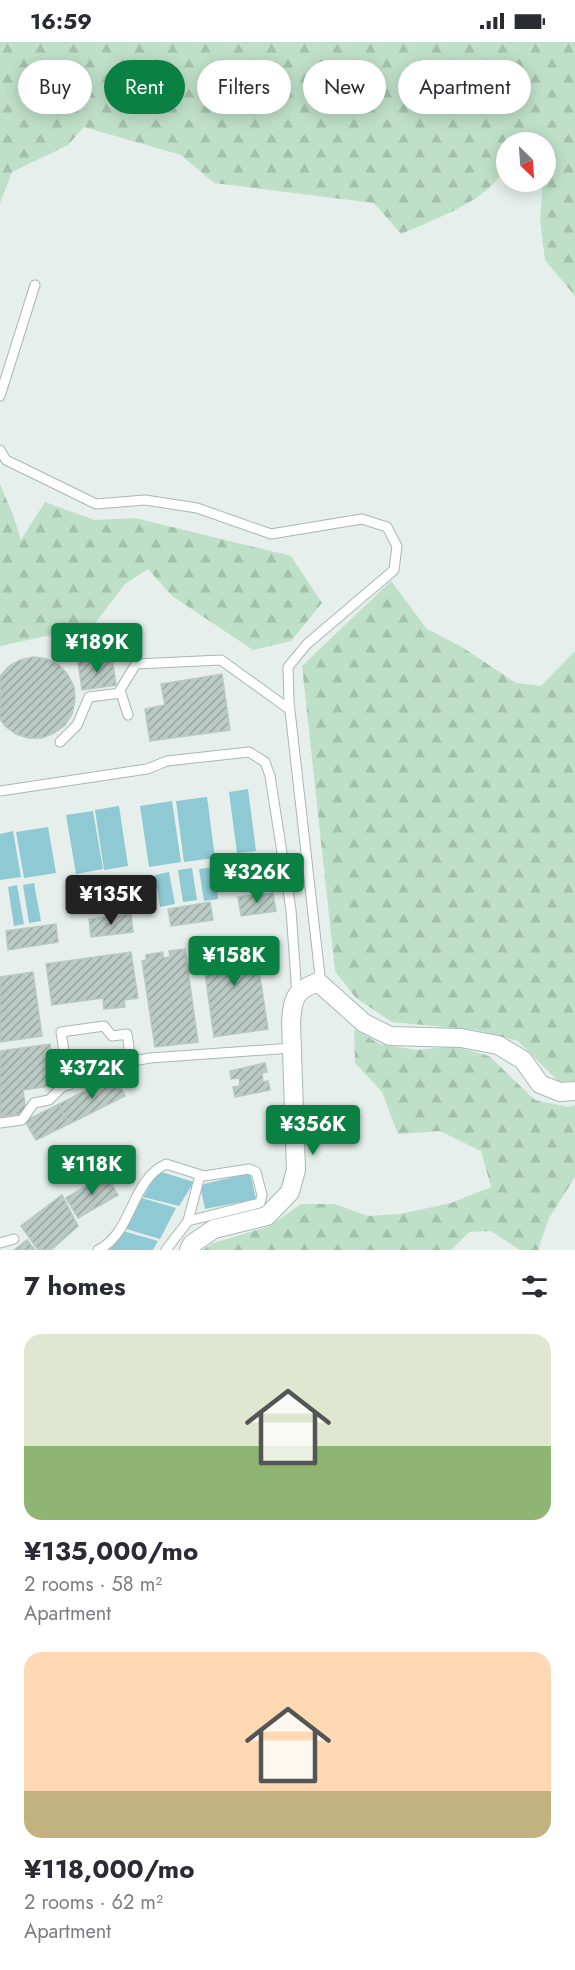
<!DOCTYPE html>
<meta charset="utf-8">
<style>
:root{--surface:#fff;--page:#f2f2f3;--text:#2b2b33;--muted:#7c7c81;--accent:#0b8043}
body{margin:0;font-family:Jost,sans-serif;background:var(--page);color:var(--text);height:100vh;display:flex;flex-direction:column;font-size:22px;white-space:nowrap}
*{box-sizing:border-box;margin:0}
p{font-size:20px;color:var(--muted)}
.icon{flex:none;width:33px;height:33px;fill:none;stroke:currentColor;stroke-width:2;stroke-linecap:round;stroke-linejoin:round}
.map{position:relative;height:1208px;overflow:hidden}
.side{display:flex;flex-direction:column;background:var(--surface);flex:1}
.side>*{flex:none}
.hud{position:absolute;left:18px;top:18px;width:540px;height:54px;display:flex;gap:12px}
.needle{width:39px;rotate:155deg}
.buttons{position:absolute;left:496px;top:90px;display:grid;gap:12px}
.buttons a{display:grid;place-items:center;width:60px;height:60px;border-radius:50%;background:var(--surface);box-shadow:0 3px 15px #0003;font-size:30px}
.price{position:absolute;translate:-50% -51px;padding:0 14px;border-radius:6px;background:var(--accent);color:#fff;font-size:20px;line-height:39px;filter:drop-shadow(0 2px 3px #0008)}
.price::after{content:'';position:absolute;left:50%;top:36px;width:18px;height:14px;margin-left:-9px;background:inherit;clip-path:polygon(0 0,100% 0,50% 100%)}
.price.selected{background:#222;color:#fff}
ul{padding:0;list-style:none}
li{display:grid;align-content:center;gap:12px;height:318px;padding:0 24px}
li span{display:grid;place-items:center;height:186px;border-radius:18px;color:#555}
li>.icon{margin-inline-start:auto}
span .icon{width:108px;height:108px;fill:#fffc;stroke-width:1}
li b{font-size:26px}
h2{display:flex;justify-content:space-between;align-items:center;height:72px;padding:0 24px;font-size:26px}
.tag{padding:0 21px;border-radius:27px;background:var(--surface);box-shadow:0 3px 15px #0003;font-size:21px;line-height:54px}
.tag.selected{background:var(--accent);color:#fff}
.status{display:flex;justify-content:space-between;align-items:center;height:42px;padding:0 30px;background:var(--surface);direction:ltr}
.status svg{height:16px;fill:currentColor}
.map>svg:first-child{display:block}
.forest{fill:url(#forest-firs)}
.water{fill:#8ec9d4}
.building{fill:url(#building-hatch);stroke:#b8c9c2;stroke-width:1.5}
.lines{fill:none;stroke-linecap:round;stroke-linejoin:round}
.service-casing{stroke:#a8b8b2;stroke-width:11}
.minor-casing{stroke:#a8b8b2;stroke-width:20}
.service{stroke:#fff;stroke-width:9}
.minor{stroke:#fff;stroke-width:18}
</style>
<div class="status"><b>16:59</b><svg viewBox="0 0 49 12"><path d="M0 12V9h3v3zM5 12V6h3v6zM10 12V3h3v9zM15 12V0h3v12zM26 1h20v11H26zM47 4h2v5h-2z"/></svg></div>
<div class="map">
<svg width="575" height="1208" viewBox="0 0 575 1208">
<defs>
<pattern id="forest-firs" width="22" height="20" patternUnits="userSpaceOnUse" patternTransform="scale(1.5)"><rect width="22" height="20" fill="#bfe0c8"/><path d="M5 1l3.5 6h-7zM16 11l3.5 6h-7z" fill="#a4c1ad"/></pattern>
<pattern id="building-hatch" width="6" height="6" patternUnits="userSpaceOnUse" patternTransform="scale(1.5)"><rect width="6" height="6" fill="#bbcac4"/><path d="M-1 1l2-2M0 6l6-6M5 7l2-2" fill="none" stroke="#98a6a0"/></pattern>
</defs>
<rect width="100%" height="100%" fill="#e6efeb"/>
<!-- forest -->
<path class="forest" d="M 0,0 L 575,0 L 575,254 L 545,218 L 540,178 L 543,140 L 546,140 L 546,100 L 525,100 L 523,98 L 522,100 L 507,100 C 507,108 509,118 506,124 C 490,159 434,177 401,192 L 374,161 L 214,141 L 181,113 L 84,85 L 68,103 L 12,130 L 0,161 Z
M 0,442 L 13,473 L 21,498 L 45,460 L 94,478 L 135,476 L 291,514 L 322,561 L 291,599 L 253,608 L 172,554 L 148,527 L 125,542 L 93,584 L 0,604 Z
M 391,539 L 427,587 L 462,605 L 516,641 L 541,644 L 575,609 L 575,1039 L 559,1040 L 518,999 L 476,988 L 392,980 L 356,956 L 335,929 L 302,624 Z
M 354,987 L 380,1002 L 417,1008 L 454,1004 L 489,1014 L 535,1058 L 568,1065 L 575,1063 L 575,1135 L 549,1176 L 538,1208 L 520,1208 L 491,1189 L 469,1190 L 451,1208 L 203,1208 L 213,1201 L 270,1184 L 301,1162 L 335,1162 L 368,1174 L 400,1172 L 451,1161 L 491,1145 L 481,1109 L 440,1089 L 398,1092 L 382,1050 L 355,1021 Z"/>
<!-- water -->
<path class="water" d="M 248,747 L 256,809 L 237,811 L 229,750 Z
M 207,755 L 215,816 L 184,820 L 176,759 Z
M 172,759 L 181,820 L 149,825 L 140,764 Z
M 119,764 L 128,824 L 104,828 L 95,768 Z
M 93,769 L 103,827 L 76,832 L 66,773 Z
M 48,785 L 56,831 L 24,836 L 16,790 Z
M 13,789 L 21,835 L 0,838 L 0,792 Z
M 258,817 L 263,848 L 244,850 L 239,820 Z
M 214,825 L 218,857 L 204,859 L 199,827 Z
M 192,826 L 197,858 L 183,860 L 178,828 Z
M 169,830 L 175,862 L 160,865 L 155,833 Z
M 111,838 L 116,870 L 104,872 L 99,840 Z
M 34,841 L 41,879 L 29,881 L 23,843 Z
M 17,843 L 24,882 L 14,884 L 8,845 Z
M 158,1129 L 194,1140 L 179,1164 L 143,1155 Z
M 250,1131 L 256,1157 L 205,1167 L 200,1143 Z
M 142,1156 L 176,1166 L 160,1197 L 123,1186 Z
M 123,1189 L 158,1199 L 153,1208 L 109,1208 Z"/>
<!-- building -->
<path class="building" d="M 34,615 L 47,617 L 59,623 L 68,633 L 74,645 L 75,658 L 72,672 L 65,683 L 54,691 L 42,696 L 28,696 L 16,692 L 5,684 L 0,677 L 0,634 L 9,624 L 20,618 Z
M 112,615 L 116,643 L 82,648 L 78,620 Z
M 222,632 L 230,688 L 150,699 L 145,667 L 165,663 L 161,642 Z
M 273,851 L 276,869 L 241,874 L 238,855 Z
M 210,860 L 213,878 L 171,884 L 168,867 Z
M 131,872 L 133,890 L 91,895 L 89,877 Z
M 56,882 L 58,900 L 8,908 L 6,889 Z
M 254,896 L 268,987 L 214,995 L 201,903 Z
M 185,907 L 198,1000 L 155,1005 L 142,919 L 146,918 L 146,913 L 163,910 L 163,916 L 170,915 L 169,909 Z
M 131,910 L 138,956 L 124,958 L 125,965 L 104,967 L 103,956 L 52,963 L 46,922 Z
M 33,930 L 42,994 L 0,1000 L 0,935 Z
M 50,1002 L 56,1043 L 23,1048 L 26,1071 L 0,1075 L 0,1009 Z
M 265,1021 L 267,1030 L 262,1031 L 263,1040 L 268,1039 L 270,1048 L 235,1055 L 233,1045 L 240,1044 L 239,1036 L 231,1037 L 230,1029 Z
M 115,1034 L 125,1054 L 69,1082 L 59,1062 Z
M 59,1062 L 69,1082 L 36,1098 L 25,1079 Z
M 106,1132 L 118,1153 L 78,1176 L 66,1156 Z
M 62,1153 L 78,1184 L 51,1208 L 38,1208 L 21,1184 Z
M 27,1198 L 35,1208 L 14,1208 Z"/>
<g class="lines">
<!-- service casing -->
<g class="service-casing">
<path id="service" d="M 0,354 L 35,243
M 0,408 L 6,418 L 96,462 L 145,458 L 197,466 L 271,492 L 362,477 L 387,485 L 397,504 L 394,528 L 307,602 L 288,625 L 289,660 L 320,934 L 318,940
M 128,673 L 120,648 L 136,622 L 221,618 L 289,667
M 60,700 L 77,683 L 89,655 L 121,651
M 0,749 L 147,727 L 167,719 L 249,710 L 265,720 L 270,734 L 291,868 L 297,953
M 69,1043 L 61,990 L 104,984 L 112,994 L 127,992 L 131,1019
M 0,1081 L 22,1078 L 34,1061 L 49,1058 L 62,1045 L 117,1022 L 150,1016 L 292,1006
M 188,1179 L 200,1133
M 0,1201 L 14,1197
M 98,1208 C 133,1191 130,1139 166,1122 L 204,1134 L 249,1127 L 256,1130 L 262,1153 L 260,1161 L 188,1179 L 166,1208"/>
</g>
<!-- minor casing -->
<g class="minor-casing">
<path id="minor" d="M 189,1208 L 192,1202 L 214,1187 L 267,1174 L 290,1150 L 296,1128 L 291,980 C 293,956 294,949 318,940 L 364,981 L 390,994 L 461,996 L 498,1003 L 523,1018 L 540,1042 L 560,1050 L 575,1049"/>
</g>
<!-- service -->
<use href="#service" class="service"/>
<!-- minor -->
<use href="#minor" class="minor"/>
</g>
</svg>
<div class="buttons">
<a><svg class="needle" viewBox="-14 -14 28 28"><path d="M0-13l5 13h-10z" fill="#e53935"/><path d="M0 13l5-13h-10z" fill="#7c7c81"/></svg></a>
</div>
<b class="price" style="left:97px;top:632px">¥189K</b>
<b class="price" style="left:257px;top:862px">¥326K</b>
<b class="price selected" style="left:111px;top:884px">¥135K</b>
<b class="price" style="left:234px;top:945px">¥158K</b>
<b class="price" style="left:92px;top:1058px">¥372K</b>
<b class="price" style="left:313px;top:1114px">¥356K</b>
<b class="price" style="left:92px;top:1154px">¥118K</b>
<div class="hud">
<a class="tag">Buy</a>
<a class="tag selected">Rent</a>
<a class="tag">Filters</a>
<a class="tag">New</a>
<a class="tag">Apartment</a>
</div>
</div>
<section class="side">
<h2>7 homes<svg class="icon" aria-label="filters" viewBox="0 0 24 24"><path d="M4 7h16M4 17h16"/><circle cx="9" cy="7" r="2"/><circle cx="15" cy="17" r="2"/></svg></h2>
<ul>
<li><span style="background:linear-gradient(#dfe7d0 60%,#8fb573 0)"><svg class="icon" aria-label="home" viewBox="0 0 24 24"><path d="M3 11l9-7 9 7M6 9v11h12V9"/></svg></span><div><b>¥135,000/mo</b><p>2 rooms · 58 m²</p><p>Apartment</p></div></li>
<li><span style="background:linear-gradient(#ffd9b3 75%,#c2b280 0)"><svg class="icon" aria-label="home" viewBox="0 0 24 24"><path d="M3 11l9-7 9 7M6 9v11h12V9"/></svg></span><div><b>¥118,000/mo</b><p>2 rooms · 62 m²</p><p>Apartment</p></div></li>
</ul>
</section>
